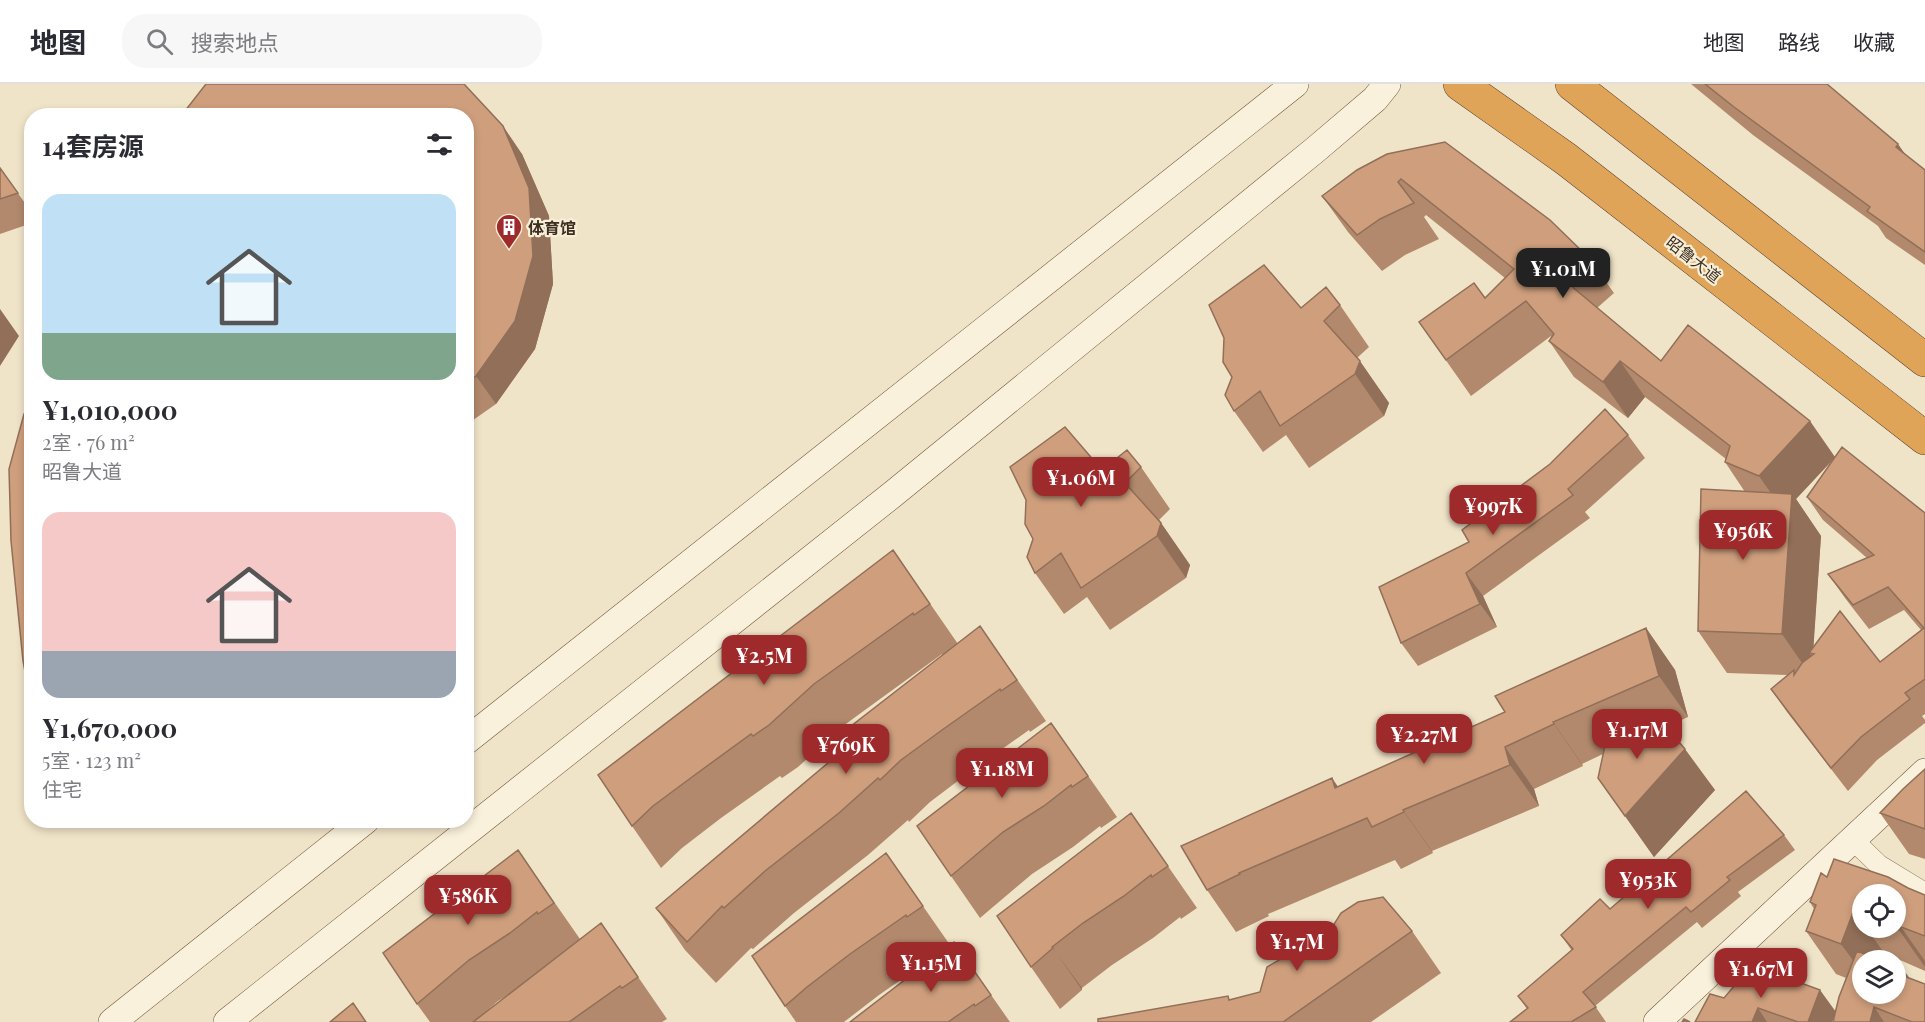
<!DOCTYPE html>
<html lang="zh">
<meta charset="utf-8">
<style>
:root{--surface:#fff;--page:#f7f7f7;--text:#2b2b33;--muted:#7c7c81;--line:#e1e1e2;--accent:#9e2a2b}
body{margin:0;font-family:"Playfair Display","Noto Sans SC",serif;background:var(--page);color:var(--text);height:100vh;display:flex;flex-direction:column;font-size:22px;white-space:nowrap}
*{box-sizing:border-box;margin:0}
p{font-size:20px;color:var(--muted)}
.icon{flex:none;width:33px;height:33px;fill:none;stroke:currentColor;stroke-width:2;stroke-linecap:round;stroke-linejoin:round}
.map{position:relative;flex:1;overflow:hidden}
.drawer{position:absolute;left:24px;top:24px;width:450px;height:720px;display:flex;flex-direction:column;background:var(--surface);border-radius:24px;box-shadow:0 3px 9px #0003}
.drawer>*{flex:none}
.fabs{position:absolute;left:1852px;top:800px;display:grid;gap:12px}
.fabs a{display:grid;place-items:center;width:54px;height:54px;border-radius:50%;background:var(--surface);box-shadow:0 3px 9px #0003;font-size:30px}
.price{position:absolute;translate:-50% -51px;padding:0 14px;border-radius:12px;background:var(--accent);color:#fff;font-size:20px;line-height:39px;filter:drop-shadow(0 2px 3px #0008)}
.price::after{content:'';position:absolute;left:50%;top:36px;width:18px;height:14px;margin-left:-9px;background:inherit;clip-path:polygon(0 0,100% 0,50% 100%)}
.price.active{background:#222;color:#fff}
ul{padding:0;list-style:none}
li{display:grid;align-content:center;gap:12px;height:318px;padding:0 18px}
li span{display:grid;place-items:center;height:186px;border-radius:18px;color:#555}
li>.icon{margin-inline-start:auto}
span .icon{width:108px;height:108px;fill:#fffc;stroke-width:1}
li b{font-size:26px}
h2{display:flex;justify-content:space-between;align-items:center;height:72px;padding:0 18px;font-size:26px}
header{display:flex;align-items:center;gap:36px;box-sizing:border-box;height:84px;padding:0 30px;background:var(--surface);border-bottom:2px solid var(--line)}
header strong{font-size:28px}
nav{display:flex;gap:33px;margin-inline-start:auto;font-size:21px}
.search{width:420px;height:54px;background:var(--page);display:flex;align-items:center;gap:15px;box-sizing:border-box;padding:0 21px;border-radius:24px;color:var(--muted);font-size:22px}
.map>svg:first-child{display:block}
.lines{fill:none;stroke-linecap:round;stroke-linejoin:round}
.street-casing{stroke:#8d765c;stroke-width:21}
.secondary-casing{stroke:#6f573f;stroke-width:28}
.highway-casing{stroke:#5b4430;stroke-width:34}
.street{stroke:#faf1dc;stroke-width:20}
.secondary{stroke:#faf1dc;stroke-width:27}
.highway{stroke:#e0a458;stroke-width:33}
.wall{fill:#b2896c;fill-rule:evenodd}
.shaded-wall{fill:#916f58}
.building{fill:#cf9f7d;stroke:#916f58;stroke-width:1.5}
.labels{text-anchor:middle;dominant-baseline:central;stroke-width:4.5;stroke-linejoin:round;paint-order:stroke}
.poi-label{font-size:16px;font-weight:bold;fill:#3d2e20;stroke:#f7eed8;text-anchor:start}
.street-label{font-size:16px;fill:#3d2e20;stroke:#f7eed8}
</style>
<header>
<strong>地图</strong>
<div class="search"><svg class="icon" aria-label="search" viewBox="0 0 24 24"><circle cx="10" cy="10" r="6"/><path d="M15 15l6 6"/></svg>搜索地点</div>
<nav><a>地图</a><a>路线</a><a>收藏</a></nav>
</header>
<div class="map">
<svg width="1925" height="938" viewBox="0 0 1925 938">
<rect width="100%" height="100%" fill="#f0e4c8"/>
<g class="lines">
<!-- street casing -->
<g class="street-casing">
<path id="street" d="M 1852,755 L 1879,781 L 1925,809"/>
</g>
<!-- secondary casing -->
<g class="secondary-casing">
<path id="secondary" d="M 466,657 L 1295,0
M 112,938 L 366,736
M 227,938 L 893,410 L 1315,66 L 1375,15 L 1387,0
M 1657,938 L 1925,688"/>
</g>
<!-- highway casing -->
<g class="highway-casing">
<path id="highway" d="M 1460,0 L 1566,75 L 1925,354
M 1572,0 L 1925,276"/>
</g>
<!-- street -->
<use href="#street" class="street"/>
<!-- secondary -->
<use href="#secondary" class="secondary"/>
<!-- highway -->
<use href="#highway" class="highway"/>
</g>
<!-- wall -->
<path class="wall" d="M 1691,0 L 1827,0 L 1906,71 L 1925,86 L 1925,181 L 1886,154 L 1878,142 L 1753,51 Z
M 466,32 L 522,70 L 549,132 L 553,200 L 535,265 L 496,320 L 466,341 Z
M 1387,70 L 1588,173 L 1614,209 L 1597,224 L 1661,277 L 1835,373 L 1925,429 L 1925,630 L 1922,632 L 1925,636 L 1925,639 L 1877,676 L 1848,707 L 1787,628 L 1771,605 L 1788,591 L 1727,589 L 1698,547 L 1745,408 L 1725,378 L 1726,375 L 1645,313 L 1628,334 L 1574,293 L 1549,257 L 1551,253 L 1551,252 L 1471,312 L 1419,238 L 1485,214 L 1505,194 L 1426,131 L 1424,133 L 1439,155 L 1405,171 L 1382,187 L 1348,148 L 1322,112 ZM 1832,377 L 1807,413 L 1823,436 L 1867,474 L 1828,490 L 1845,514 L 1869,545 L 1904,526 L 1921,546 L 1880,578 L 1813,564 L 1821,452 L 1796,415 Z
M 0,84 L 32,129 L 32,139 L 0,150 Z
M 1340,221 L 1369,263 L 1357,274 L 1389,319 L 1384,332 L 1309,384 L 1286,351 L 1263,368 L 1234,327 L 1232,293 L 1224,254 L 1301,224 Z
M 1628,351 L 1645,374 L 1585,428 L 1590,434 L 1483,512 L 1497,543 L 1418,582 L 1401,559 L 1469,458 Z
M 1141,383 L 1170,425 L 1159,436 L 1190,481 L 1186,494 L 1110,546 L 1087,513 L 1064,530 L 1035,489 L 1033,455 L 1102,386 Z
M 893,466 L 958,560 L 980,542 L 1046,637 L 1030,648 L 1029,646 L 971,687 L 930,718 L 909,738 L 908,736 L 868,771 L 794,829 L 753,865 L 751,864 L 716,899 L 685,866 L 656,824 L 854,657 L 942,571 L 942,570 L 843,642 L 798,683 L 782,694 L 780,692 L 721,734 L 682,764 L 661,784 L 632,742 Z
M 1646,544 L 1675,586 L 1688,633 L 1666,643 L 1715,706 L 1654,773 L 1598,694 L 1603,670 L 1582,680 L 1583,682 L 1534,705 L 1539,722 L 1432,767 L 1433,769 L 1401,785 L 1395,776 L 1268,830 L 1269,832 L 1236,848 L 1207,806 L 1338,703 L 1505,628 Z
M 1051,639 L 1117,733 L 1101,744 L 1100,742 L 1073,763 L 1032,790 L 980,834 L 951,792 Z
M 1925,685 L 1925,775 L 1909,770 L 1880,729 Z
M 1131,729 L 1197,824 L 1181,835 L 1180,833 L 1153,854 L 1112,881 L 1082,904 L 1082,906 L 1060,925 L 1031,883 Z
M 1784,751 L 1795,766 L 1738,808 L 1741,812 L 1702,844 L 1697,838 L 1595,922 L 1606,938 L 1510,938 L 1527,925 L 1518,912 L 1572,867 L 1561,851 L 1610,825 Z
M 518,766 L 580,855 L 601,839 L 667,935 L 662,938 L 430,938 L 417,920 ZM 508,911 L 483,930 L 498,917 Z
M 886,769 L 950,861 L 954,858 L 1010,938 L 850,938 L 931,875 L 879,911 L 844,938 L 796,938 L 785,922 Z
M 1827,793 L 1908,804 L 1925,811 L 1925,887 L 1884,869 L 1863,876 L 1925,938 L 1833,938 L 1834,933 L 1832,938 L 1695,938 L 1724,914 L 1835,927 L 1846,894 L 1836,890 L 1806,847 L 1814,825 L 1810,818 ZM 1863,810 L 1896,843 L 1863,843 Z
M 1412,847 L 1441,889 L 1371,938 L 1098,938 L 1231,916 L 1260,908 Z"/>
<!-- shaded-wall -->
<path class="shaded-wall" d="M 503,42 L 522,70 L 549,132 L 553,200 L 535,265 L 496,320 L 476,292 Z
M 1898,60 L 1917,87 L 1896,63 Z
M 0,225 L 19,252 L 0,282 Z
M 1360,277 L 1389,319 L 1384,332 L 1355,290 Z
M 1620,277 L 1645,313 L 1628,334 L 1603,298 Z
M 1810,337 L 1835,373 L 1796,415 L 1821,452 L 1813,570 L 1809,569 L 1813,574 L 1811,592 L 1782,550 L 1784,428 L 1759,392 Z
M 1161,439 L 1190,481 L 1186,494 L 1157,452 Z
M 1466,489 L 1483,512 L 1497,543 L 1480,520 Z
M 1646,544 L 1675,586 L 1688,633 L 1659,592 Z
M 1553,638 L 1582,680 L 1583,682 L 1554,640 Z
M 1505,663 L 1534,705 L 1539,722 L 1510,681 Z
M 1685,665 L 1715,706 L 1654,773 L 1625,732 Z
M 1332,694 L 1361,736 L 1335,704 Z
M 1403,726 L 1432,767 L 1433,769 L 1404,728 Z
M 1854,826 L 1863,839 L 1863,843 L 1866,843 L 1884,869 L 1881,876 L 1863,876 L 1863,890 L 1841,860 Z
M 1901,843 L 1925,877 L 1925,883 L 1899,846 Z
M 1052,863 L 1082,904 L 1082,906 L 1053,864 Z
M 1903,885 L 1925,916 L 1901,891 Z
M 1820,906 L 1836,928 L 1832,938 L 1808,938 Z
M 1874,923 L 1884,938 L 1870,938 Z
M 1758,924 L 1767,938 L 1752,938 Z"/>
<!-- building -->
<path class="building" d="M 206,0 L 464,0 L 503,42 L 529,104 L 533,172 L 515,237 L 476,292 L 466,299 L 466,32 L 181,32 Z
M 1705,0 L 1827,0 L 1898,60 L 1896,63 L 1925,86 L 1925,168 L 1867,127 L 1870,123 L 1734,23 Z
M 1445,58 L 1550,136 L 1588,173 L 1564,196 L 1661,277 L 1688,241 L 1810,337 L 1759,392 L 1725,378 L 1730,362 L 1620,277 L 1603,298 L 1549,257 L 1554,250 L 1526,217 L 1446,276 L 1419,238 L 1474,199 L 1485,214 L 1514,185 L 1401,95 L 1398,98 L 1414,119 L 1380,135 L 1357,151 L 1322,112 L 1357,86 L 1387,70 Z
M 0,84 L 18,109 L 0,115 Z
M 1264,181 L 1301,224 L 1326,203 L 1340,221 L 1324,237 L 1360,277 L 1355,290 L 1280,342 L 1260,307 L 1234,327 L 1225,311 L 1232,293 L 1223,278 L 1224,254 L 1209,221 Z
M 1605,325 L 1628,351 L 1568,405 L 1573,411 L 1466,489 L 1480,520 L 1401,559 L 1379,503 L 1469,458 L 1462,446 L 1550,380 Z
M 24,330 L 32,330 L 32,624 L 23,577 L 11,457 L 9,385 Z
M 1065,343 L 1102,386 L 1127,366 L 1141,383 L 1125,399 L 1161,439 L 1157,452 L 1081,504 L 1061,469 L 1035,489 L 1027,473 L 1033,455 L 1025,440 L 1026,416 L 1010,383 Z
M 1842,363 L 1925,429 L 1925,595 L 1905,609 L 1910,615 L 1861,653 L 1831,684 L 1771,605 L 1794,586 L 1794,591 L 1802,579 L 1814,570 L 1809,569 L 1840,527 L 1880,578 L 1924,544 L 1888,503 L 1853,521 L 1828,490 L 1874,471 L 1807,413 Z
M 1701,405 L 1792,410 L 1782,550 L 1698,547 Z
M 893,466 L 930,520 L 914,531 L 913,529 L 814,600 L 769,641 L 753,652 L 751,650 L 692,693 L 653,722 L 632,742 L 598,691 Z
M 980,542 L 1017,596 L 1001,607 L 1000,605 L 942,646 L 901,676 L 880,696 L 878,694 L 839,729 L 765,787 L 724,824 L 722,822 L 687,858 L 656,824 L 854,657 L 846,646 Z
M 1646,544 L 1659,592 L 1553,638 L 1554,640 L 1505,663 L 1510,681 L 1403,726 L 1404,728 L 1372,743 L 1367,734 L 1239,789 L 1240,790 L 1207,806 L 1181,762 L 1332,694 L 1335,704 L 1505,628 L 1495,612 Z
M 1653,627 L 1685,665 L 1625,732 L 1598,694 L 1606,657 Z
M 1051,639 L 1088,692 L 1072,703 L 1071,701 L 1044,722 L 1003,748 L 951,792 L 917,742 Z
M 1925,685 L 1925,745 L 1880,729 L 1903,705 Z
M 1746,707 L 1784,751 L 1727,793 L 1730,796 L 1691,828 L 1686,823 L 1583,908 L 1596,923 L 1571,938 L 1510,938 L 1528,924 L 1518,912 L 1573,865 L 1561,851 L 1600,815 L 1610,825 Z
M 1131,729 L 1168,782 L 1152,793 L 1151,791 L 1124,812 L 1083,839 L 1052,863 L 1053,864 L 1031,883 L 997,832 Z
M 518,766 L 554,819 L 538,830 L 537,828 L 510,849 L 469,876 L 417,920 L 383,869 Z
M 886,769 L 923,822 L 907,833 L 906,831 L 850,870 L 807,903 L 785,922 L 752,872 Z
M 1834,775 L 1888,793 L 1908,804 L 1925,811 L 1925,852 L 1901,843 L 1899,846 L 1892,843 L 1896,843 L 1896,810 L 1863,810 L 1863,830 L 1854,826 L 1841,860 L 1806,847 L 1816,821 L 1810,818 L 1821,789 L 1827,793 Z
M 1383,813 L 1412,847 L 1283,938 L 1098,938 L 1098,935 L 1228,912 L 1229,916 L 1260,908 L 1267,883 L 1291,869 L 1323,858 L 1341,829 L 1358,818 Z
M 601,839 L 638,893 L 622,904 L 620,902 L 569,938 L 473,938 Z
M 954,858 L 991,911 L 975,922 L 974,920 L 948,938 L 850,938 Z
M 1857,867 L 1880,876 L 1863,876 L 1863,909 L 1896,909 L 1896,882 L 1903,885 L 1901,891 L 1925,900 L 1925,938 L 1912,938 L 1874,923 L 1870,938 L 1833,938 L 1839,913 Z
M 1752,881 L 1820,906 L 1808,938 L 1798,938 L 1758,924 L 1752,938 L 1695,938 L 1710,910 L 1724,914 Z
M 353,919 L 366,938 L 330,938 Z
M 1684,935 L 1690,938 L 1682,938 Z"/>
<!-- icons -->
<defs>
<g id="building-pin" transform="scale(1.35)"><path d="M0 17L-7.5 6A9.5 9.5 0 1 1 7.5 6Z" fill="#9e2a2b" stroke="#f7eed8"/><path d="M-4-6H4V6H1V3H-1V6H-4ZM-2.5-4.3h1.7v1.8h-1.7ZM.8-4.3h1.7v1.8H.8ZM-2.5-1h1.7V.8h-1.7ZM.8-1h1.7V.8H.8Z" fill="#fff"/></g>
</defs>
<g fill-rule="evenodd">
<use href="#building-pin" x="509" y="143"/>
</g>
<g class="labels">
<!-- poi labels -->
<g class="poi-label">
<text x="528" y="143">体育馆</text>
</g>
<!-- street labels -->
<g class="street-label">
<text transform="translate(1694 175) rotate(38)">昭鲁大道</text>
</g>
</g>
</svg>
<div class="fabs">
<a><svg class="icon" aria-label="locate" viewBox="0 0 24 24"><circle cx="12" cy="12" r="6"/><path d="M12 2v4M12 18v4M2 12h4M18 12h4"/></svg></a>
<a><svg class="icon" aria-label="layers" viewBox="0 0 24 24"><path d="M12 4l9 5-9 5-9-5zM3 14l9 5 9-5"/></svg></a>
</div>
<b class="price active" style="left:1563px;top:215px">¥1.01M</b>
<b class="price" style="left:1081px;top:424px">¥1.06M</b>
<b class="price" style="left:1493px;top:452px">¥997K</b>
<b class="price" style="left:1743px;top:477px">¥956K</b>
<b class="price" style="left:764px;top:602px">¥2.5M</b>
<b class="price" style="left:1637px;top:676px">¥1.17M</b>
<b class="price" style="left:1424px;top:681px">¥2.27M</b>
<b class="price" style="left:846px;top:691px">¥769K</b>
<b class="price" style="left:1002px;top:715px">¥1.18M</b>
<b class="price" style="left:1648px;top:826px">¥953K</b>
<b class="price" style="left:468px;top:842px">¥586K</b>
<b class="price" style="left:1297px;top:888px">¥1.7M</b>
<b class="price" style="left:931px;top:909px">¥1.15M</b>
<b class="price" style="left:1761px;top:915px">¥1.67M</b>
<section class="drawer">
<h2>14套房源<svg class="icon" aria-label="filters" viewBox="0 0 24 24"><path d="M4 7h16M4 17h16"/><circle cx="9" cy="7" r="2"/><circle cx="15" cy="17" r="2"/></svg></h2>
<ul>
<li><span style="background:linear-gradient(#bfe0f5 75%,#7fa58c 0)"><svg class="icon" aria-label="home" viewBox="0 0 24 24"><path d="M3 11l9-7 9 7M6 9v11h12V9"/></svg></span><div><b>¥1,010,000</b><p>2室 · 76 m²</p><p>昭鲁大道</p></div></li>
<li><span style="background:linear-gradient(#f6c9c9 75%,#9aa5b1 0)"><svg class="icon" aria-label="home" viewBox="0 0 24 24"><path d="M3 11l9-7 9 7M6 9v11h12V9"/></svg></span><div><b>¥1,670,000</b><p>5室 · 123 m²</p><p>住宅</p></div></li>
</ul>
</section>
</div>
